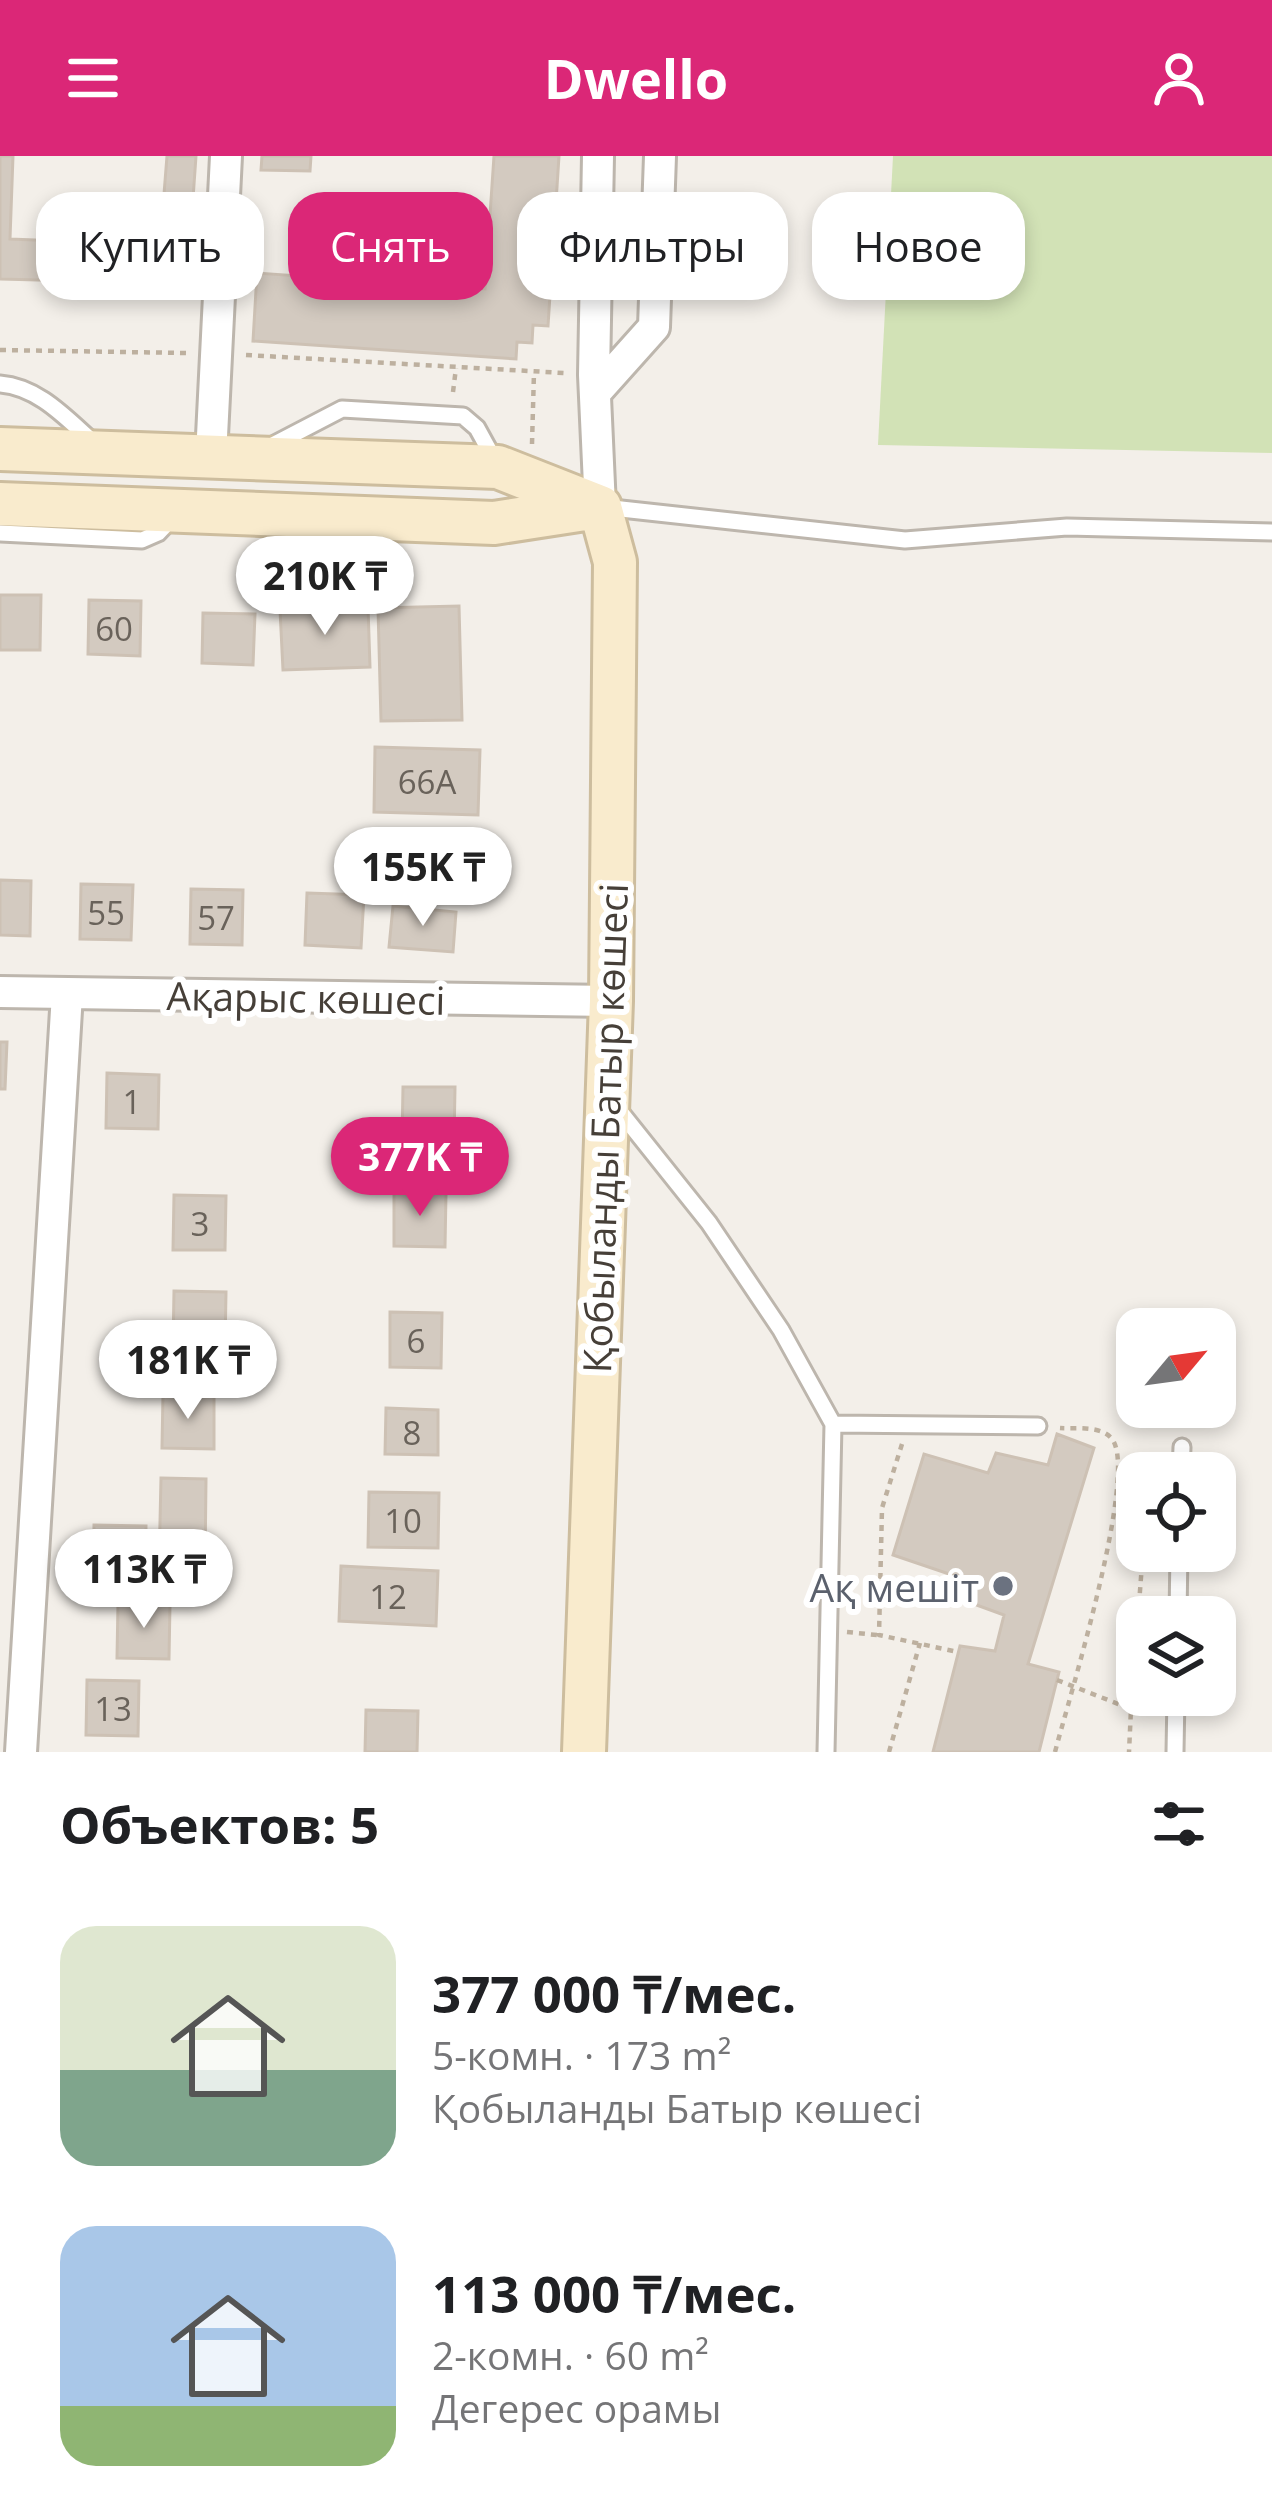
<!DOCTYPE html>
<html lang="ru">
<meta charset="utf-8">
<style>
:root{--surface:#fff;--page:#f6f6f6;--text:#202124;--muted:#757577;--accent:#db2777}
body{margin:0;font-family:"Open Sans",sans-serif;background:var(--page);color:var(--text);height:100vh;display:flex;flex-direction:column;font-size:45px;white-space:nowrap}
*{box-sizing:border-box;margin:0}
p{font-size:39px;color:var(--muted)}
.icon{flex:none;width:66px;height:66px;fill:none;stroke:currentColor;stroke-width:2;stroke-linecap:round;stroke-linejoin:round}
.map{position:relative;height:1596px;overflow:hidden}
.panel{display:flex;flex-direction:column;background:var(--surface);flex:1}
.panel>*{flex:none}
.hud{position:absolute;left:36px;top:36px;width:1200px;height:108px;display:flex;gap:24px}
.needle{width:78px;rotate:61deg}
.controls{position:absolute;left:1116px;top:1152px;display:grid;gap:24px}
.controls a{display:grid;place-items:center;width:120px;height:120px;border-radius:24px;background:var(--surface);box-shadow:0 6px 18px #0003;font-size:60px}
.price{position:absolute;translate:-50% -102px;padding:0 27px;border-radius:42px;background:#fff;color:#222;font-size:39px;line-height:78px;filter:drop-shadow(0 3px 6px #0008)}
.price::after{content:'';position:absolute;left:50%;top:72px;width:36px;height:27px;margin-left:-18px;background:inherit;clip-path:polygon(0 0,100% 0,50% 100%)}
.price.on{background:var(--accent);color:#fff}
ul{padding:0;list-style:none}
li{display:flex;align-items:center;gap:36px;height:300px;padding:0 60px}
li span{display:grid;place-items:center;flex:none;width:336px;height:240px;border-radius:36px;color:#555}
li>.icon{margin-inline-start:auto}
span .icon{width:144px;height:144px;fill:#fffc;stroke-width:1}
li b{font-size:51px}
h2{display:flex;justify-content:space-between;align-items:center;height:144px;padding:0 60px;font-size:51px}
.pill{padding:0 42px;border-radius:36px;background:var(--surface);box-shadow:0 6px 18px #0003;font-size:42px;line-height:108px}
.pill.on{background:var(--accent);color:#fff}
header{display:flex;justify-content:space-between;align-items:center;height:156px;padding:0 60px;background:var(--accent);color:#fff;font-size:54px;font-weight:700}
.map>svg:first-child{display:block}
.green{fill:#d2e2b6}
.building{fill:#d3cac0;stroke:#cdc1b4;stroke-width:3}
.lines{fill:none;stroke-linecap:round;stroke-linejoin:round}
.lane-casing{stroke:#bdb6ad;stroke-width:21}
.street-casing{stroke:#bdb6ad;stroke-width:36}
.secondary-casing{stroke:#cdbd9e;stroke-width:48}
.path{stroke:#bdb09f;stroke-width:4.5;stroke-dasharray:6 6;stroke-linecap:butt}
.lane{stroke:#fff;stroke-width:15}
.street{stroke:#fff;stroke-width:30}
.secondary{stroke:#f9ebcd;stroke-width:42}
.worship-dot{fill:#6b7280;stroke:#fff;stroke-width:4.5}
.labels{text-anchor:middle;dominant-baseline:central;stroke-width:12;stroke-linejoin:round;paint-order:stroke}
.number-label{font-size:33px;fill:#69625a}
.street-label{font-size:39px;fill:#463f38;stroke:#fff}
.worship-label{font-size:39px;fill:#5b616d;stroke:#fff;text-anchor:end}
</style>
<header><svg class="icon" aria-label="menu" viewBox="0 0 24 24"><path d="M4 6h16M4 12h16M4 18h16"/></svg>Dwello<svg class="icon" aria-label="person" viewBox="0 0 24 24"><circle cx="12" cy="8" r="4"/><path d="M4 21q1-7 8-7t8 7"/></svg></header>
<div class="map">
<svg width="1272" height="1596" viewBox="0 0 1272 1596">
<rect width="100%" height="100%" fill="#f3efe9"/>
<!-- green -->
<path class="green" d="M 893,0 L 1272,0 L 1272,297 L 878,289 Z"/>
<!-- building -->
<path class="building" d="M 0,0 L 13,0 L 10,83 L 160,89 L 167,0 L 196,0 L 187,128 L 0,123 Z
M 262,0 L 311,0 L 310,15 L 261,14 Z
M 494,0 L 559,0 L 548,170 L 533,169 L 532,187 L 517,186 L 516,203 L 253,185 L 257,117 L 485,133 Z
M 0,439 L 41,439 L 40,494 L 0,494 Z
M 89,444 L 141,445 L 140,500 L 88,498 Z
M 459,450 L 462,564 L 381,565 L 378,452 Z
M 368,451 L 370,511 L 283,514 L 280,454 Z
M 203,457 L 255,458 L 253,509 L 202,507 Z
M 375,591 L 480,594 L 478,659 L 374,656 Z
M 407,675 L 459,676 L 458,731 L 406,730 Z
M 0,724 L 31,725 L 30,780 L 0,779 Z
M 81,728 L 133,729 L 131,784 L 80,783 Z
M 191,733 L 243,734 L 242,789 L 190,788 Z
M 307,737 L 364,739 L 361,792 L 305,789 Z
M 393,750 L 456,756 L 453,796 L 389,791 Z
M 0,886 L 7,886 L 5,933 L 0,933 Z
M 107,917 L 159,919 L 158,973 L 106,972 Z
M 403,931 L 455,931 L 454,987 L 402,985 Z
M 394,1036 L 446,1037 L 445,1091 L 394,1090 Z
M 174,1039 L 226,1040 L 225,1094 L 173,1094 Z
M 174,1135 L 226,1136 L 225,1191 L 173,1190 Z
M 390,1156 L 442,1157 L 441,1212 L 390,1211 Z
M 163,1238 L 214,1239 L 214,1293 L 162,1292 Z
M 386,1252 L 438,1254 L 438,1299 L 385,1298 Z
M 1057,1278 L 1094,1292 L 1028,1508 L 1059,1516 L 1039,1596 L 933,1596 L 960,1490 L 995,1495 L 1004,1459 L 952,1440 L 958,1421 L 893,1399 L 924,1298 L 988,1317 L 996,1297 L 1048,1309 Z
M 161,1322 L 206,1323 L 205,1410 L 159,1410 Z
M 369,1336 L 439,1337 L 438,1392 L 368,1391 Z
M 94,1369 L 146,1370 L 145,1425 L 93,1424 Z
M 341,1410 L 438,1415 L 436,1470 L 339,1465 Z
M 118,1447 L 170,1448 L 169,1503 L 117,1502 Z
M 87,1524 L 139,1525 L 138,1580 L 86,1579 Z
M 366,1554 L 418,1555 L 417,1596 L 365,1596 Z"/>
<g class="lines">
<!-- lane casing -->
<g class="lane-casing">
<path id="lane" d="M 0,228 C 38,231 65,261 92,285
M 269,291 L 342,253 L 463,260 L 477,272 L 494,303
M 603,351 L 905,384 L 1067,371 L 1272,376
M 0,377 L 142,384 L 158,377 L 174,360
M 618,953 L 709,1067 L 781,1174 L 833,1268 L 826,1596
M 833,1268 L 1038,1270
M 1181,1317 L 1182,1291
M 1178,1461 L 1179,1395
M 1175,1596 L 1176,1539"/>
</g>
<!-- street casing -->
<g class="street-casing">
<path id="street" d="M 598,0 L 594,219 L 600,351
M 595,237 L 654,171 L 660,0
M 211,300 L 226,0
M 0,836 L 611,845
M 21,1596 L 67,838"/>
</g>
<!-- secondary casing -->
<g class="secondary-casing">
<path id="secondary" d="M 0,293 L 498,311 L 600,351
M 0,348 L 494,367 L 598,351
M 584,1596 L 611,845 L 615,406 L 600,351"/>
</g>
<!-- path -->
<path class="path" d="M 0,194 L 186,197
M 246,199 L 564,217
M 453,236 L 456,212
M 532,288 L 534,216
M 902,1288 L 882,1352 L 879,1479 L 958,1496
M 1119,1331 L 1137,1336
M 1138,1461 L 1143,1395
M 847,1476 L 877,1479
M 1057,1524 L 1131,1553 L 1129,1596
M 1131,1553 L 1137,1479
M 889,1596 L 920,1487
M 1055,1596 C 1068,1546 1139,1317 1112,1283 C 1101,1269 1075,1273 1060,1272"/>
<!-- lane -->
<use href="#lane" class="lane"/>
<!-- street -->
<use href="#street" class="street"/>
<!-- secondary -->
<use href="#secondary" class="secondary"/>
</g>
<!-- markers -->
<circle class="worship-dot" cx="1003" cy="1430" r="12"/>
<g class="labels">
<!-- number labels -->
<g class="number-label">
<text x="114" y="472">60</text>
<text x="427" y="625">66А</text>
<text x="106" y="756">55</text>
<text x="216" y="761">57</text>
<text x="132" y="945">1</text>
<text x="200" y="1067">3</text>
<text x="416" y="1184">6</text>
<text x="412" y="1276">8</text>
<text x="403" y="1364">10</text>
<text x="388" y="1440">12</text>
<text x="113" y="1552">13</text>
</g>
<!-- street labels -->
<g class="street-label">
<text transform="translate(306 841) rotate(1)">Ақарыс көшесі</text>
<text transform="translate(604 972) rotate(-88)">Қобыланды Батыр көшесі</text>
</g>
<!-- worship labels -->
<g class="worship-label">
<text x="979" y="1430">Ақ мешіт</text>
</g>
</g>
</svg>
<div class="controls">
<a><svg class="needle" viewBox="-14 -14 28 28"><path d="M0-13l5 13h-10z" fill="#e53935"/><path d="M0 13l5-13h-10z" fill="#757577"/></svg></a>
<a><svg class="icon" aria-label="locate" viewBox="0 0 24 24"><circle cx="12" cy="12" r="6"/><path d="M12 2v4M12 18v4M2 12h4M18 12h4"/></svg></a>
<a><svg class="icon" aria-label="layers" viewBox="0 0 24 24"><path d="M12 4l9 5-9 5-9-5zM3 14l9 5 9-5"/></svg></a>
</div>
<b class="price" style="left:325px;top:482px">210K ₸</b>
<b class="price" style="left:423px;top:773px">155K ₸</b>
<b class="price on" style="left:420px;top:1063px">377K ₸</b>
<b class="price" style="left:188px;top:1266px">181K ₸</b>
<b class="price" style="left:144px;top:1475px">113K ₸</b>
<div class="hud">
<a class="pill">Купить</a>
<a class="pill on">Снять</a>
<a class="pill">Фильтры</a>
<a class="pill">Новое</a>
</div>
</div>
<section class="panel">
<h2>Объектов: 5<svg class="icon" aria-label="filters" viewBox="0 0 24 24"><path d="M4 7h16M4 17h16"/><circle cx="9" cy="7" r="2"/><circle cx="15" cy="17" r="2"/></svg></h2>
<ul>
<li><span style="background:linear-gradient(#dfe7d0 60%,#7fa58c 0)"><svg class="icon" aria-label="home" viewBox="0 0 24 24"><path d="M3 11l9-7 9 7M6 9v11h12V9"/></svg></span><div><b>377 000 ₸/мес.</b><p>5-комн. · 173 m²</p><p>Қобыланды Батыр көшесі</p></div></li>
<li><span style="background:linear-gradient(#a9c7e8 75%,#8fb573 0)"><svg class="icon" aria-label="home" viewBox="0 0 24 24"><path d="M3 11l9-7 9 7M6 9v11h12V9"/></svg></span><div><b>113 000 ₸/мес.</b><p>2-комн. · 60 m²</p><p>Дегерес орамы</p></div></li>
</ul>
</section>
